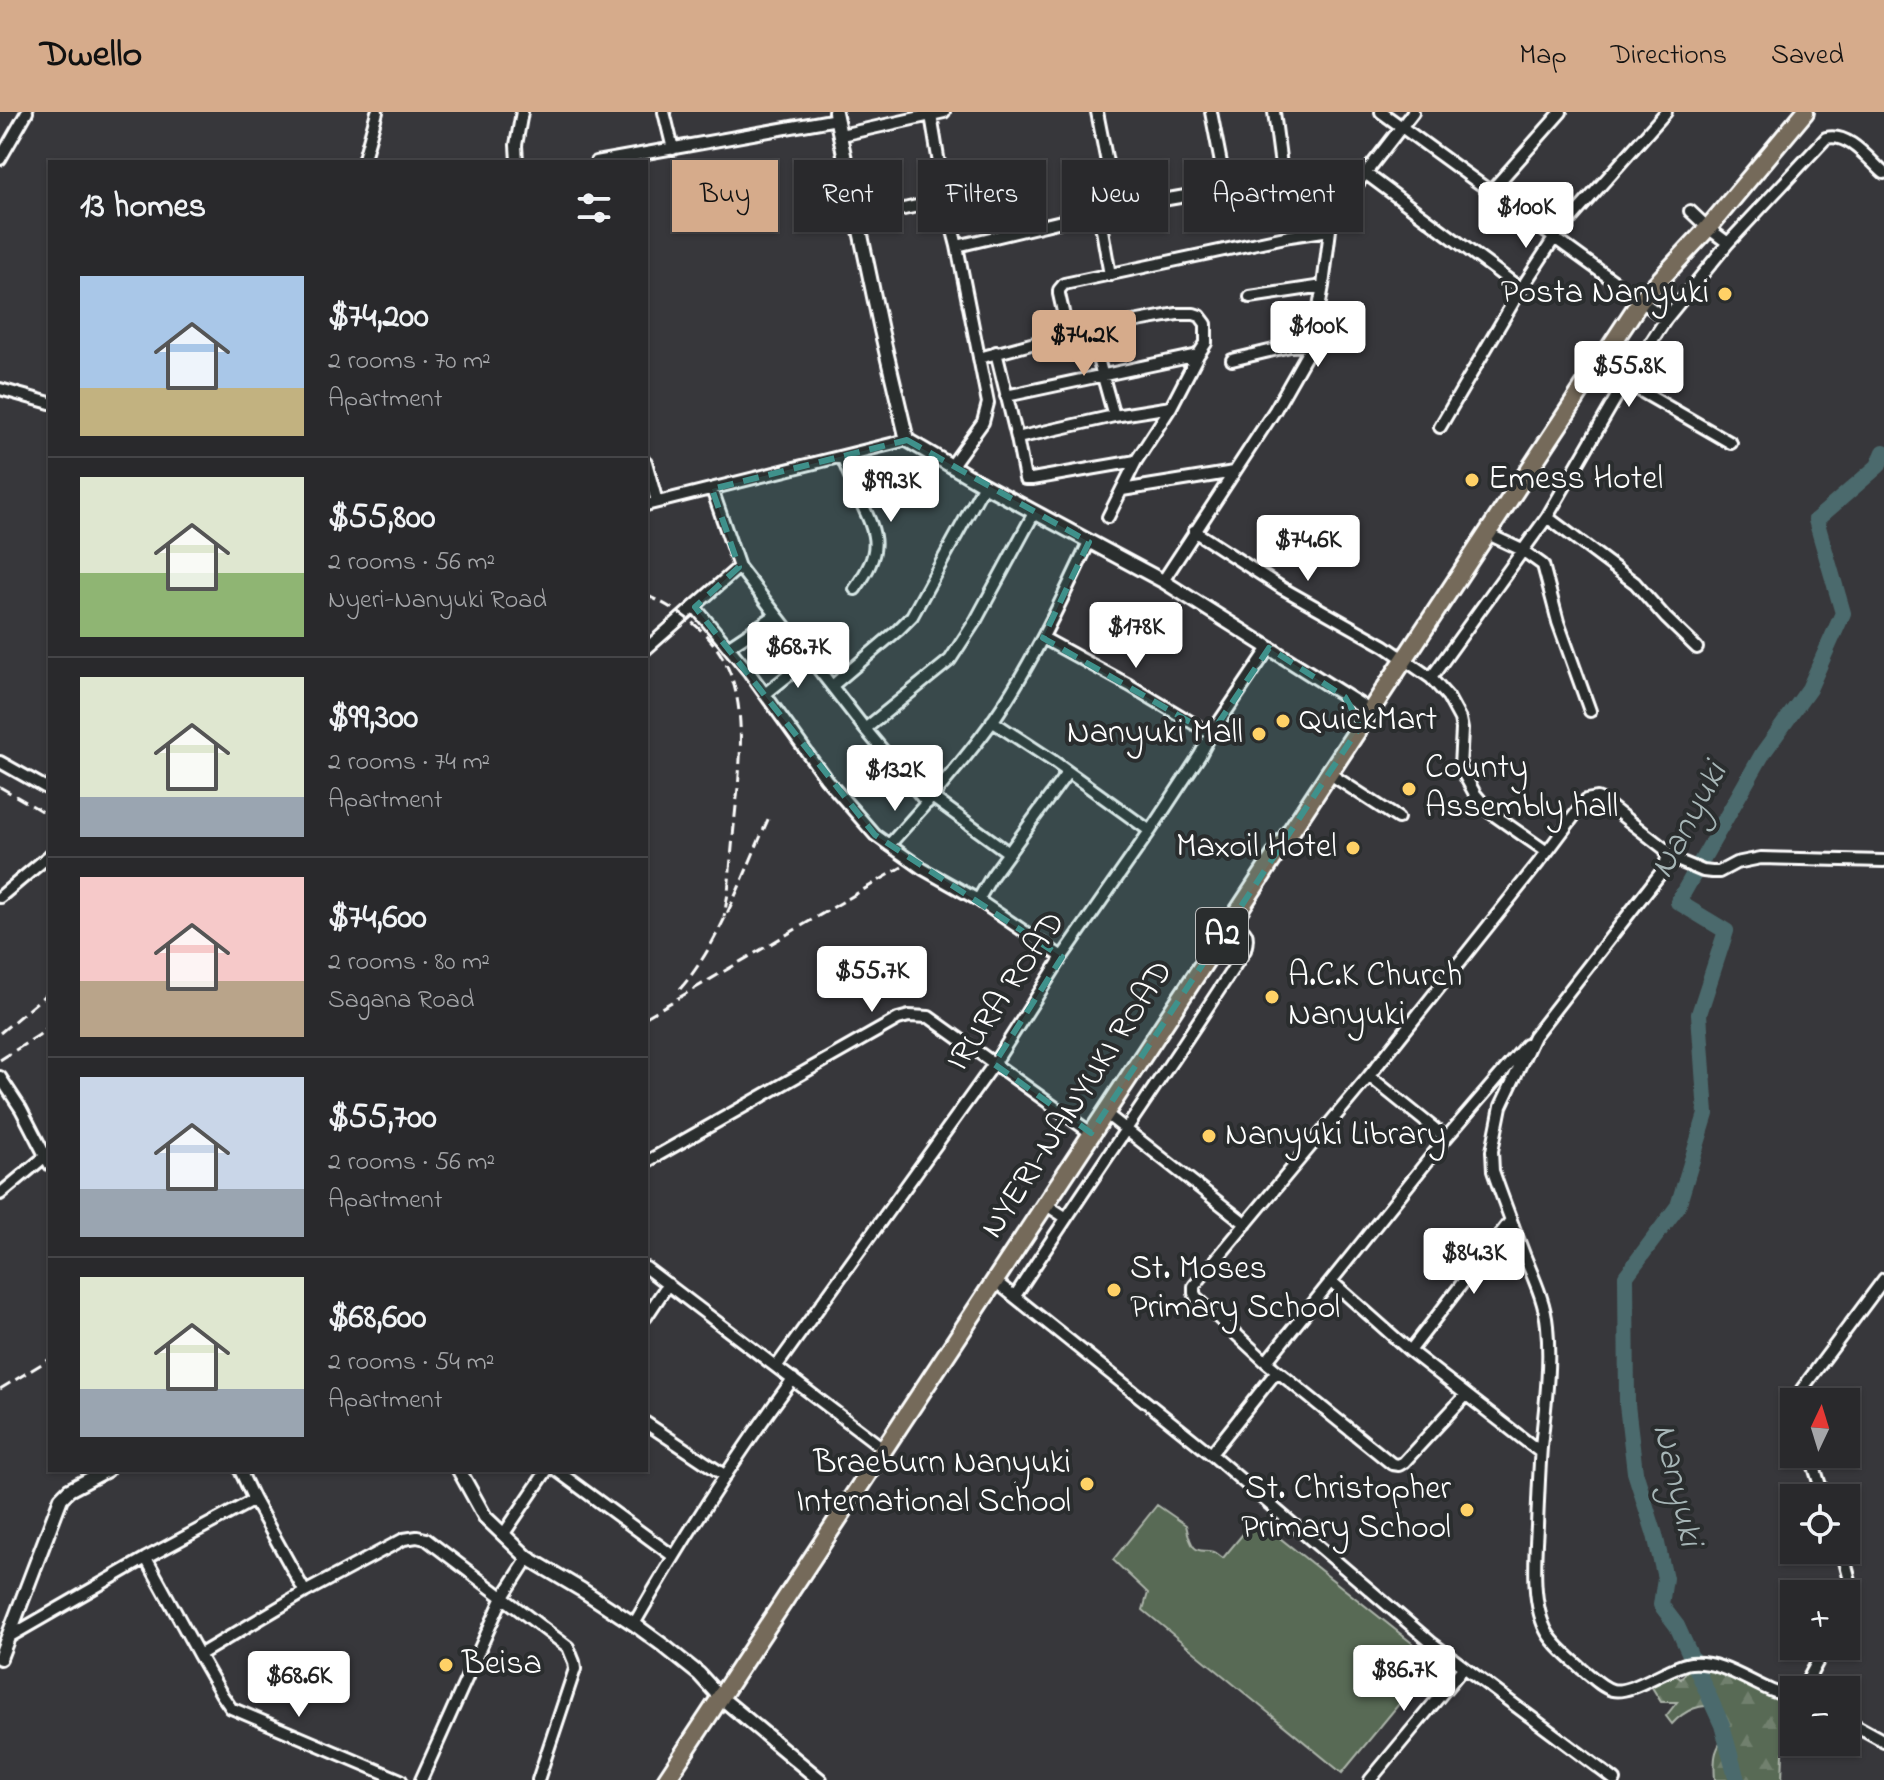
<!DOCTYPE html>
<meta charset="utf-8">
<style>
:root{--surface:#29292c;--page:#313134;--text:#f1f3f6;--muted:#a5a6a9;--line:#454548;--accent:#d6ab8b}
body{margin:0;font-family:"Indie Flower",sans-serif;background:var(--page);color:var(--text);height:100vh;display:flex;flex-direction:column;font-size:30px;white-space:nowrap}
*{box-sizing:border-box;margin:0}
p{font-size:26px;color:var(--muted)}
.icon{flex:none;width:44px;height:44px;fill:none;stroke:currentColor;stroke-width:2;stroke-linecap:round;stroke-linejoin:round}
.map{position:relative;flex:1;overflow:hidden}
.sheet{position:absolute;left:48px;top:48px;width:600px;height:1312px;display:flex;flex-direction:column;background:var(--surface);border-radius:0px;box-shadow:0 2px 6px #0004,0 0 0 2px var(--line)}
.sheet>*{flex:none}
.hud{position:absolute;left:672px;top:48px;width:760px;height:72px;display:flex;gap:16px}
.needle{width:52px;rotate:4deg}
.fabs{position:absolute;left:1780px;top:1276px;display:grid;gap:16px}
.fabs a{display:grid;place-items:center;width:80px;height:80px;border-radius:0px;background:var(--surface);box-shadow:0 2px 6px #0004,0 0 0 2px var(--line);font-size:40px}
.price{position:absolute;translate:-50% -68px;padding:0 18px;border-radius:8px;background:#fff;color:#222;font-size:26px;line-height:52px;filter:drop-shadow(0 2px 4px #0008)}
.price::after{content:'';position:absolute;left:50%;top:48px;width:24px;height:18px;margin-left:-12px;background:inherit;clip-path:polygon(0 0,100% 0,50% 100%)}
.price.on{background:var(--accent);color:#111}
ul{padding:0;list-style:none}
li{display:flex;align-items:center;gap:24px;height:200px;padding:0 32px}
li+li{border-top:2px solid var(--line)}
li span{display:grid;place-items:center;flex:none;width:224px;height:160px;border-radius:0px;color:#555}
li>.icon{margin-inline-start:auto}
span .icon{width:96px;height:96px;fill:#fffc;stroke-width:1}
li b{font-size:34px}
h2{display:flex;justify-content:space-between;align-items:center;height:96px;padding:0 32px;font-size:34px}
.tag{padding:0 28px;border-radius:0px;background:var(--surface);box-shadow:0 2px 6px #0004,0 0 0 2px var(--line);font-size:28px;line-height:72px}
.tag.on{background:var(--accent);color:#111}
header{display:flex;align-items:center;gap:48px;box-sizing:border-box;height:112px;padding:0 40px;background:var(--accent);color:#111}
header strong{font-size:38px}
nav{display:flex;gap:44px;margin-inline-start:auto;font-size:28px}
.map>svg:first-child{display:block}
.forest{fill:url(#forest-firs);stroke:#acb4aa;stroke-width:2}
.garden{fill:#586a54;stroke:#acb4aa;stroke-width:2}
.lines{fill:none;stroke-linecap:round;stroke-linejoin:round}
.river{stroke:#4c6b6d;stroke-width:16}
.minor-casing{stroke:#fff;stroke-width:16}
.tertiary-casing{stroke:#fff;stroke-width:18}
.trunk-casing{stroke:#fff;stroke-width:22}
.minor{stroke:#2a2d2e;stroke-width:10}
.tertiary{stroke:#2a2d2e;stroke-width:12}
.trunk{stroke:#746a5a;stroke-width:16}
.rail{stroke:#fff;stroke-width:3;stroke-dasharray:12 6;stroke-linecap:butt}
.marked{fill:#3f918b;fill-opacity:0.2;stroke:#3f918b;stroke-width:6;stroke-dasharray:16 10;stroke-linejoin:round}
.poi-dot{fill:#ffd166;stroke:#2a2d2e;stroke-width:3}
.labels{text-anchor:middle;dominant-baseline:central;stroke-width:8;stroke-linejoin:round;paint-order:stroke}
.shield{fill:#2a2d2e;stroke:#bfc0c0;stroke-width:2}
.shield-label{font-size:32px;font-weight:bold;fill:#fff}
.poi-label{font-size:34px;fill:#fff;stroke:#2a2d2e;text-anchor:start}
.street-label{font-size:34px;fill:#fff;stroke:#2a2d2e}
.water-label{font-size:36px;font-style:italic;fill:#a6b5b6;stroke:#2a2d2e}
</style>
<header>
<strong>Dwello</strong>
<nav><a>Map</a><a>Directions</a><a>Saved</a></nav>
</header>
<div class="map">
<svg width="1884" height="1668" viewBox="0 0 1884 1668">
<defs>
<pattern id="forest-firs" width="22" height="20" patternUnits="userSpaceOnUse" patternTransform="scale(2)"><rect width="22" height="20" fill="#586a54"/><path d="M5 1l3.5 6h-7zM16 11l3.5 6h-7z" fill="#71806e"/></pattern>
</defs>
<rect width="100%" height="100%" fill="#37373b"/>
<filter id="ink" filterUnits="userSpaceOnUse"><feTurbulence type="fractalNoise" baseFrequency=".0125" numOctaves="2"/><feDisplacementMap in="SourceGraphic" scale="16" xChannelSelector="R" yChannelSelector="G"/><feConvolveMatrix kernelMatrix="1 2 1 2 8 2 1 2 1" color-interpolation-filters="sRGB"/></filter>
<g filter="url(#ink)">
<!-- forest -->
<path class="forest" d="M 1688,1557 L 1723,1560 L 1766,1582 L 1792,1590 L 1793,1613 L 1783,1642 L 1782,1668 L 1715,1668 C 1713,1642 1715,1638 1729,1616 C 1727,1611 1723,1602 1719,1599 C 1704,1586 1682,1601 1672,1612 L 1666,1604 L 1677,1590 L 1661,1590 L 1650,1572 L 1674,1562 L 1681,1567 Z"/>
<!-- garden -->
<path class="garden" d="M 1157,1393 L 1186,1413 C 1195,1455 1203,1428 1223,1446 L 1252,1411 L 1267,1424 L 1271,1419 L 1417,1535 L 1432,1552 L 1342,1661 L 1143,1498 L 1148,1481 L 1113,1448 Z"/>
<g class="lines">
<!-- river -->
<path class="river" d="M 1737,1668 L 1722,1613 L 1677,1514 L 1661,1493 L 1665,1466 L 1655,1423 L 1635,1360 L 1627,1293 L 1626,1164 L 1678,1094 L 1706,1002 L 1699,902 L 1726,819 L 1678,790 L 1763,641 L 1809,577 L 1843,501 L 1816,408 L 1878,354 L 1884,340"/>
<!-- minor casing -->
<g class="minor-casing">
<path id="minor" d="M 664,0 L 673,37
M 1097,0 L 1116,96
M 1211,0 L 1226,77
M 1274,0 L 1283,69
M 1381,0 L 1666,207
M 931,3 L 945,88 L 957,134 L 988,291 L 983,310 L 952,353
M 841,23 L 944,0
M 0,47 L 27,0
M 363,50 L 377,0
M 517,50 L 516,33 L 522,0
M 596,50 L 837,7
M 1365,61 L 1521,177
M 1491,79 L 1561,0
M 1690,99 L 1708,116 L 1728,131
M 1099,101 L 1110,163
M 858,107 L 945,88
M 957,134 L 1116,96 L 1226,77 L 1283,69 L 1320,73 L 1338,81
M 1250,185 L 1323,174
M 1090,218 L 1114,304
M 1068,222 L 1059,182 L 1059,178 L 1064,172 L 1290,124 L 1330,118
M 996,240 L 1017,326 L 1025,367 L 1032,367 L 1136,349
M 979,246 L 1068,222 L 1149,207 L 1177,202 L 1194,202 L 1200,204 L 1206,212 L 1206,231 L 1198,243 L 1171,295 L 1136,349 L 1108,405
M 1232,248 L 1290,234 L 1312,233
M 1625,270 L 1731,331
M 0,277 L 50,291
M 1006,284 L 1198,243
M 1440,315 L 1521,177 L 1555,125 L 1666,0
M 1017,326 L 1114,304 L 1171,295
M 842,345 C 848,359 853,372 859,386 C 879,426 882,439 855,477
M 646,350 L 657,390
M 712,377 L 739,455 L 865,617 L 927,691
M 1122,378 L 1234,360
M 646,393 L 907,328
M 1547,405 L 1635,471 L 1666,506 L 1697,536
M 1194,419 L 1282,476 L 1385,534 L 1431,566 L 1448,585 L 1460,607 L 1462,617 L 1460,655 L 1475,682 L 1491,701 L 1547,740
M 1488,422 L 1522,438 L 1543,453 L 1558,510 L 1590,599
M 1163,469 L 1275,298 L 1312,233 L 1323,174 L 1330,118 L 1338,81 L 1358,71 L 1413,0
M 695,495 L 749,560 L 826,667 L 875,723 L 923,757 L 978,788
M 1043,526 L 1129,573 L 1211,622
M 728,535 L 776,503
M 646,537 L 739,455
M 1431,566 L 1547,405 L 1625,270 L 1666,207 L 1728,131 L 1826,26 C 1849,20 1869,48 1884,61
M 832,574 L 898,518 L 912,504 L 984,373
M 765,582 L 810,546
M 992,609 L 1053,649 L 1150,719
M 865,617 L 950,548 L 976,508 L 1034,401
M 0,650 L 50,678
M 1330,662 L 1398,706
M 932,685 L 1009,741
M 889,733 C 924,694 961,653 992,610 C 1031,554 1060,492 1089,430
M 1667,744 L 1703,759 L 1712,760 L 1719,760 L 1736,751 L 1761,746 L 1884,749
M 0,785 L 50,743
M 1062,845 L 978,788 L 992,764 L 1067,661
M 1369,964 L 1446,1026
M 0,965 L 21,997 L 50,1053
M 1105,1001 L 1246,1112
M 646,1050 L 898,907 L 909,904 L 929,905 L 1091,1021
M 0,1082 L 48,1042
M 1045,1092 L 1065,1105
M 646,1156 L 884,1337
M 995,1169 L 1211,1342 L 1433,1532 L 1615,1668
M 1331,1169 L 1410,1239 L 1540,1340
M 1015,1184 C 1090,1068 1170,955 1245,838 C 1250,820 1246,819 1232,810
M 646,1205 L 668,1172
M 1410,1239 L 1511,1108
M 1266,1250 L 1446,1026 L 1526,933
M 776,1255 L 994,952 L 1062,845 L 1150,719 L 1200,643 L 1211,622 L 1269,536
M 1466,1283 L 1404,1350 L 1399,1353 L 1392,1352 L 1266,1250 L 1196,1185 L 1194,1181 L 1194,1174 L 1369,964 L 1547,740 L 1586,688 L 1597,686 L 1602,688 L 1666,738 C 1668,746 1666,751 1663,758 L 1534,924 L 1501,994 L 1492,1039 L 1493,1059 C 1503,1088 1514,1116 1525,1145 C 1534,1167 1545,1190 1547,1214 C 1551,1255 1545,1295 1541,1335 C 1539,1362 1538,1388 1537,1414 C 1535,1446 1531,1494 1548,1522 C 1556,1535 1571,1547 1582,1557 C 1591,1564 1601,1575 1612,1578 C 1632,1583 1670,1553 1691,1551 C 1729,1548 1758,1580 1794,1585
M 1797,1290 L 1802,1277 L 1884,1167
M 646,1311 L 724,1363
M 1211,1342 L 1277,1259
M 1810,1342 L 1824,1386
M 240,1358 L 254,1388 L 305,1480
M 556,1358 L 673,1444
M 503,1423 L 547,1358
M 1842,1438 L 1853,1480 L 1846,1494
M 146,1446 L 199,1543 L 222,1583 L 231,1596 L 401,1668
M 634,1512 C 683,1427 734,1346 793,1267
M 7,1526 L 146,1446 L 254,1388
M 199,1543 L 305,1480 L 404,1427 L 417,1425 L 426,1427 L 568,1535 L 574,1550 L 575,1557 L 538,1668
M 1804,1578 L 1805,1573 L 1826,1534
M 1846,1608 L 1884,1629
M 421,1668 L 503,1485 L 528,1446
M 1370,1668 L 1464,1555"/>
</g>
<!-- tertiary casing -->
<g class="tertiary-casing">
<path id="tertiary" d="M 835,0 L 881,218 L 907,328 L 984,373 L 1163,469 L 1371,600
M 459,1358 L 485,1405 L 528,1446 L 582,1478 L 634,1512 L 664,1534 L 699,1562 L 719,1584 L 820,1668
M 0,1546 L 61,1386 L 69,1378 L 107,1358"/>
</g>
<!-- trunk casing -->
<g class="trunk-casing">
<path id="trunk" d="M 666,1668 L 1641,188 L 1708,116 L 1805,0"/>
</g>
<!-- minor -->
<use href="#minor" class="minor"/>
<!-- tertiary -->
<use href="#tertiary" class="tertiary"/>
<!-- trunk -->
<use href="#trunk" class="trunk"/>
<!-- rail -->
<path class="rail" d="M 646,483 C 739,525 746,584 738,676 C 734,711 731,746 728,781 L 724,805
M 0,675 L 50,704
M 680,877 C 720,832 745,758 770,703
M 646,905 L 902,755
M 0,921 L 50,879
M 0,948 L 39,923 L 50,913
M 0,1277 L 50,1247"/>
</g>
</g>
<!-- marked area -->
<path class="marked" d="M 907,328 L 1089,430 L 1043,526 L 1211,622 L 1269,536 L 1345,585 L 1361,613 L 1091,1021 L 994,952 L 1062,845 L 875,723 L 695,495 L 739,455 L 712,377 Z"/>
<!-- markers -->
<g class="poi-dot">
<circle cx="1725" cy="182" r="8"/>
<circle cx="1472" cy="368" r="8"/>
<circle cx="1283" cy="609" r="8"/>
<circle cx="1259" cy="622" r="8"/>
<circle cx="1409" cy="677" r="8"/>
<circle cx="1353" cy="736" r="8"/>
<circle cx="1272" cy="885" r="8"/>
<circle cx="1209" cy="1024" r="8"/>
<circle cx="1114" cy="1178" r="8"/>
<circle cx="1087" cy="1372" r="8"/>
<circle cx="1467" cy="1398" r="8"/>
<circle cx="446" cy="1553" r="8"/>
</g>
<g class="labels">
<!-- shield labels -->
<rect class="shield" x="1196" y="796" width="52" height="56" rx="6"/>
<g class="shield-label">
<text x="1222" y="824">A2</text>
</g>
<!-- poi labels -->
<g class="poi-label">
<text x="1709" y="182" text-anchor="end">Posta Nanyuki</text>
<text x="1488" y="368">Emess Hotel</text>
<text x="1299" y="609">QuickMart</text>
<text x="1243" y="622" text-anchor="end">Nanyuki Mall</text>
<text x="1425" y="657">County<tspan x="1425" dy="39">Assembly hall</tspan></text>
<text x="1337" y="736" text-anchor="end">Maxoil Hotel</text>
<text x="1288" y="865">A.C.K Church<tspan x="1288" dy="39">Nanyuki</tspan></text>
<text x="1225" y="1024">Nanyuki Library</text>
<text x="1130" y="1158">St. Moses<tspan x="1130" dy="39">Primary School</tspan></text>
<text x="1071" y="1352" text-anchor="end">Braeburn Nanyuki<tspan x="1071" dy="39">International School</tspan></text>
<text x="1451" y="1378" text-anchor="end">St. Christopher<tspan x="1451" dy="39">Primary School</tspan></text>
<text x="462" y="1553">Beisa</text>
</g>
<!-- street labels -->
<g class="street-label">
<text transform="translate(1007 880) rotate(-56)">IRURA ROAD</text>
<text transform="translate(1078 988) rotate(-57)">NYERI-NANYUKI ROAD</text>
</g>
<!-- water labels -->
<g class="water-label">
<text transform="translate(1690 709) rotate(-62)">Nanyuki</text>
<text transform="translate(1676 1373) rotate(77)">Nanyuki</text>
</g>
</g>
</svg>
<div class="fabs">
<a><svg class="needle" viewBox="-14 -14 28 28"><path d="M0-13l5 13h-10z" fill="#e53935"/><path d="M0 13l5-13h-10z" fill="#a5a6a9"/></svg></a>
<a><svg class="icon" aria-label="locate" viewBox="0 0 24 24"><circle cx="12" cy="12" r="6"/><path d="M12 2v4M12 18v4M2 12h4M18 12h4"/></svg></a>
<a>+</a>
<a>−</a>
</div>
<b class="price" style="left:1526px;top:138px">$100K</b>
<b class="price" style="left:1318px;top:257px">$100K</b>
<b class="price on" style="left:1084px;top:266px">$74.2K</b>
<b class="price" style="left:1629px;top:297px">$55.8K</b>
<b class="price" style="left:891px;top:412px">$99.3K</b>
<b class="price" style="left:1308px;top:471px">$74.6K</b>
<b class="price" style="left:1136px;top:558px">$178K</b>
<b class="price" style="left:798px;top:578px">$68.7K</b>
<b class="price" style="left:895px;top:701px">$132K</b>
<b class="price" style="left:872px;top:902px">$55.7K</b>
<b class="price" style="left:1474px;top:1184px">$84.3K</b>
<b class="price" style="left:1404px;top:1601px">$86.7K</b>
<b class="price" style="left:299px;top:1607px">$68.6K</b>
<div class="hud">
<a class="tag on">Buy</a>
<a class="tag">Rent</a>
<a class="tag">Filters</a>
<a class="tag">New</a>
<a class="tag">Apartment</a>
</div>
<section class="sheet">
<h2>13 homes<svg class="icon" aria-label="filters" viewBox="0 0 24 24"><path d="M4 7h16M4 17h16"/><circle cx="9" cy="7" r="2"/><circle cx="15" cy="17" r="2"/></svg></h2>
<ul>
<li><span style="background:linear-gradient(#a9c7e8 70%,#c2b280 0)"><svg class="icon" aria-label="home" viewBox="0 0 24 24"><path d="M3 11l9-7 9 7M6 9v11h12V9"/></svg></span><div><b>$74,200</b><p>2 rooms · 70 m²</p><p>Apartment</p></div></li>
<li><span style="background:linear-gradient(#dfe7d0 60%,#8fb573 0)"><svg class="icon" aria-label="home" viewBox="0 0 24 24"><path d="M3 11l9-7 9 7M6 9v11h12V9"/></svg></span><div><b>$55,800</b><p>2 rooms · 56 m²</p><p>Nyeri-Nanyuki Road</p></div></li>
<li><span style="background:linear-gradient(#dfe7d0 75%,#9aa5b1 0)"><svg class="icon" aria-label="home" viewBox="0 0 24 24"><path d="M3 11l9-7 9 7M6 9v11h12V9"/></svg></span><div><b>$99,300</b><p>2 rooms · 74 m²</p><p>Apartment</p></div></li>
<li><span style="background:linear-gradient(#f6c9c9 65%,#b9a48a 0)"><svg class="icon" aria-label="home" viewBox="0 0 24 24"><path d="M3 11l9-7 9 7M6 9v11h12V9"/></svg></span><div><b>$74,600</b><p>2 rooms · 80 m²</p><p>Sagana Road</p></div></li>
<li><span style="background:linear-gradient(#c9d6e8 70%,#9aa5b1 0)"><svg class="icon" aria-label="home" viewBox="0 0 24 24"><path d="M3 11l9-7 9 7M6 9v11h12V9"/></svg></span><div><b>$55,700</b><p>2 rooms · 56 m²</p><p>Apartment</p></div></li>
<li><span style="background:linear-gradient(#dfe7d0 70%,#9aa5b1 0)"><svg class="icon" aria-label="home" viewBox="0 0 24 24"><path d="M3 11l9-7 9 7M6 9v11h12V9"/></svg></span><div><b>$68,600</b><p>2 rooms · 54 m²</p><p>Apartment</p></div></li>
</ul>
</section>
</div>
